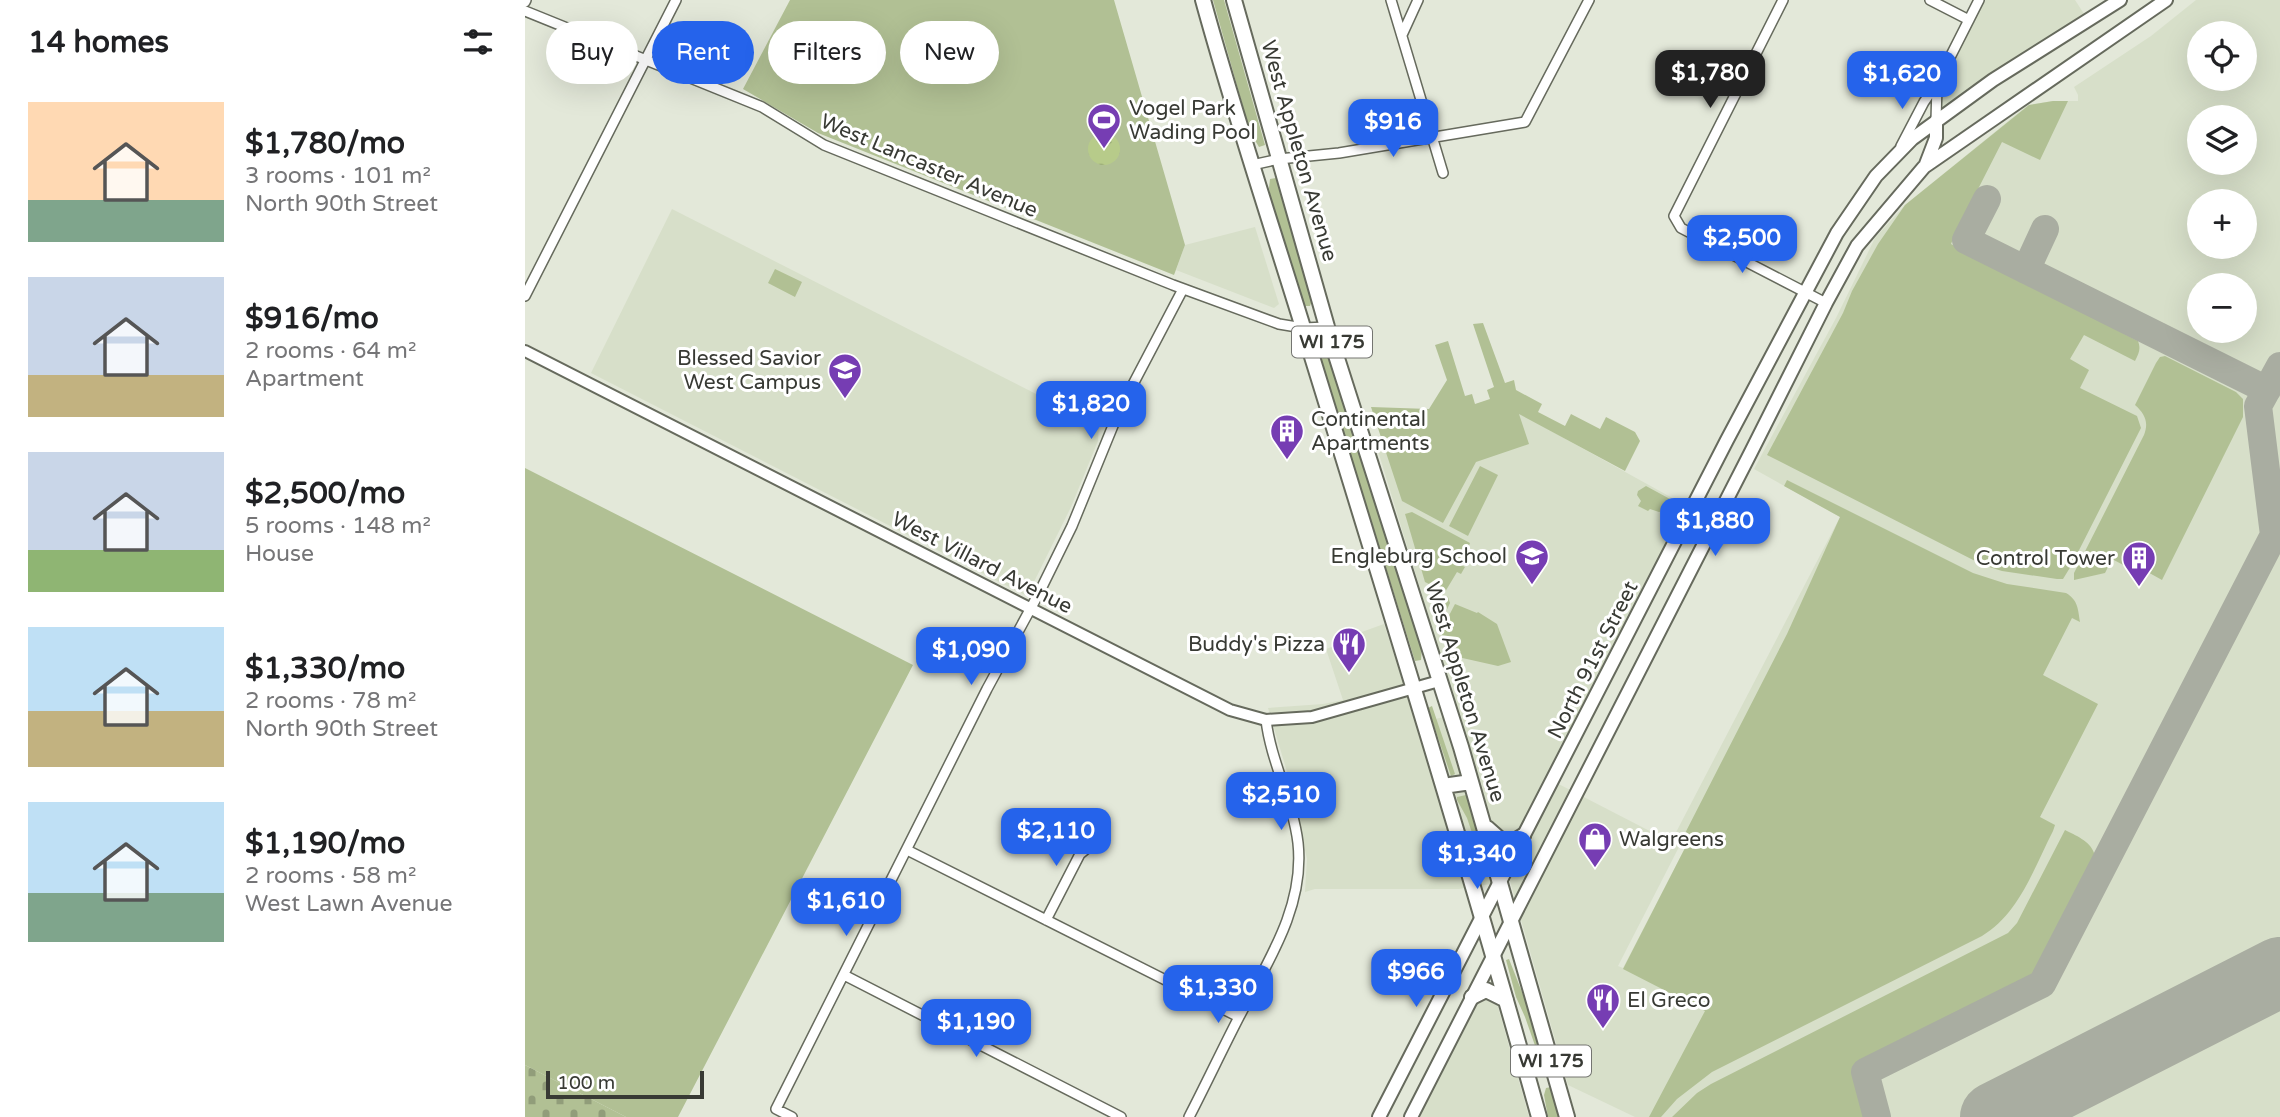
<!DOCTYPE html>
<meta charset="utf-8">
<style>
:root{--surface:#fff;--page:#f6f6f6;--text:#202124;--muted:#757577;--accent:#2563eb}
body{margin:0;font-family:"Varela Round",sans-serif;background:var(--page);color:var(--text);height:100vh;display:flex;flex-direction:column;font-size:26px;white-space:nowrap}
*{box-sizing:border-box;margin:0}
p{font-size:23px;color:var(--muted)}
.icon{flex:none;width:38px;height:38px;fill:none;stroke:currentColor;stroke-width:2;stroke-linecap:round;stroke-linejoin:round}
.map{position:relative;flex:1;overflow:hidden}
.side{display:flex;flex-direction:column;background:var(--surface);width:525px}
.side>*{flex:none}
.hud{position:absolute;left:21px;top:21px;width:665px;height:63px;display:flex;gap:14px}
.fabs{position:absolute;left:1662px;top:21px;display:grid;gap:14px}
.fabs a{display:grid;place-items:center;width:70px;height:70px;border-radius:50%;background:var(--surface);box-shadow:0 7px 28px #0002;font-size:35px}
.scale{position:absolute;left:21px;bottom:18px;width:158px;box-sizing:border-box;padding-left:7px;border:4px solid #383a34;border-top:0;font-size:19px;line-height:24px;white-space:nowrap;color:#383a34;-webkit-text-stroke:5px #fff;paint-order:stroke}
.price{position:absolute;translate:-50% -60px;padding:0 16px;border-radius:14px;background:var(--accent);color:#fff;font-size:23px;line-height:46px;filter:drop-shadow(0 2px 4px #0008)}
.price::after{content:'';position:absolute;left:50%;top:42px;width:21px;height:16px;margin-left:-10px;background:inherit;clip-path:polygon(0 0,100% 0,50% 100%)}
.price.selected{background:#222;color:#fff}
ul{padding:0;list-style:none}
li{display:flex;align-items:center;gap:21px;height:175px;padding:0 28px}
li span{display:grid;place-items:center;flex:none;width:196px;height:140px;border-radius:0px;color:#555}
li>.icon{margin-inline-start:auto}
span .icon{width:84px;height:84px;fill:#fffc;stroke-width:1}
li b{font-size:30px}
h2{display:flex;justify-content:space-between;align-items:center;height:84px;padding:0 28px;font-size:30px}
.tag{padding:0 24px;border-radius:32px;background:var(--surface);box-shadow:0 7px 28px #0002;font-size:24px;line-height:63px}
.tag.selected{background:var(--accent);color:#fff}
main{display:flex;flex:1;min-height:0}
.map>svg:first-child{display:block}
.built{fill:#d7dfc9;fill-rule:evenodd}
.green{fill:#b1c094}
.cemetery{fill:url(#cemetery-stones)}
.water{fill:url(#water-ripples)}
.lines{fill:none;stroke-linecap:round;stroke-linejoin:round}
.taxiway{stroke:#a9ada1;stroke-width:28}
.runway{stroke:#a9ada1;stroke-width:70}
.minor-casing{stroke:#666a5d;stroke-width:12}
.tertiary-casing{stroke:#666a5d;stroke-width:14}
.secondary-casing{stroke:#666a5d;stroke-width:16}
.primary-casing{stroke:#666a5d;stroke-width:18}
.minor{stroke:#fff;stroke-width:9}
.tertiary{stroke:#fff;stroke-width:10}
.secondary{stroke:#fff;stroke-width:12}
.primary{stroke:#fff;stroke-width:14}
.labels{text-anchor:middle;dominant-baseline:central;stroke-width:6;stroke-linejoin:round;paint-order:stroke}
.shield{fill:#fff;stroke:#747571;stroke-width:2}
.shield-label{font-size:19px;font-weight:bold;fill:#383a34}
.poi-label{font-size:21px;fill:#383a34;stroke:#fff;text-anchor:start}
.street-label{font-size:21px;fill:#383a34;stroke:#fff}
</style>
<main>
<section class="side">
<h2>14 homes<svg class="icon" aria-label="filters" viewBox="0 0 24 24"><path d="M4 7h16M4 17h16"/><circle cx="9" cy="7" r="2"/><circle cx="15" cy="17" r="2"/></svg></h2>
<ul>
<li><span style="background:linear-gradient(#ffd9b3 70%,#7fa58c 0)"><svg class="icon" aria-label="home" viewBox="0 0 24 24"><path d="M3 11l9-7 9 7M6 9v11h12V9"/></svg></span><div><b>$1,780/mo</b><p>3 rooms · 101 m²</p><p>North 90th Street</p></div></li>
<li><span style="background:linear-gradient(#c9d6e8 70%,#c2b280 0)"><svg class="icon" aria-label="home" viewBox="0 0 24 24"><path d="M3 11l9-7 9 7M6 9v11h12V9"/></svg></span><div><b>$916/mo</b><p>2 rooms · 64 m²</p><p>Apartment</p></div></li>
<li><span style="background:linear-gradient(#c9d6e8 70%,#8fb573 0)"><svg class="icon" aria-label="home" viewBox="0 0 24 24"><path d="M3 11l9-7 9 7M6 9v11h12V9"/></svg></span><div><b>$2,500/mo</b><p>5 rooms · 148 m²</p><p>House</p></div></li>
<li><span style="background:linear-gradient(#bfe0f5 60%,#c2b280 0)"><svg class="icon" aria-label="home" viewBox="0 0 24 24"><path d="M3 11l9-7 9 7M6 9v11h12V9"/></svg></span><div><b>$1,330/mo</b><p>2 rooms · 78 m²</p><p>North 90th Street</p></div></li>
<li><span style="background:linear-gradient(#bfe0f5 65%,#7fa58c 0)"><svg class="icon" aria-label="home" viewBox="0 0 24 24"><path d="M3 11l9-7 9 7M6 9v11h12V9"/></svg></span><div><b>$1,190/mo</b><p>2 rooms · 58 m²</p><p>West Lawn Avenue</p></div></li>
</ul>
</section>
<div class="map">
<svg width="1755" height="1117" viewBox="0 0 1755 1117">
<defs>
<pattern id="cemetery-stones" width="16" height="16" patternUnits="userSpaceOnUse" patternTransform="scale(1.75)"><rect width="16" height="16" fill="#b1c094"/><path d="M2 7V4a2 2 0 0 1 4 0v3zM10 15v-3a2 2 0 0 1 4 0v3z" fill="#919d7a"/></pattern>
<pattern id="water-ripples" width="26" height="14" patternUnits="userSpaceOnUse" patternTransform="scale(1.75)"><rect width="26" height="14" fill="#b7cb8a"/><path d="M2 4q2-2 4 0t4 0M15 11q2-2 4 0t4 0" fill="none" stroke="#96a672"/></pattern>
</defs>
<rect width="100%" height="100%" fill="#e3e8d9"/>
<!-- built -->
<path class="built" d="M 1454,0 L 1550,0 L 1563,20 L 1411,121 L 1412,83 Z
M 1671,0 L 1755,0 L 1755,1117 L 1110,1117 L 1043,1085 L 985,881 L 934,889 L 790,889 L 780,892 L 782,859 L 766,785 L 743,708 L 798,704 L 818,700 L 801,649 L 821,642 L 820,638 L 859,624 L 892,724 L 933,713 L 850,441 L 981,406 L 1160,505 L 1020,777 L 1146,842 L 1315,517 L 1229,469 L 1311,318 L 1350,238 L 1380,205 L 1503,105 L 1528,101 L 1553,101 L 1553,95 L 1549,87 L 1626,36 ZM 1675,33 L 1720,33 L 1720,79 L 1675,79 ZM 1675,117 L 1720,117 L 1720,163 L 1675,163 ZM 1675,201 L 1720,201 L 1720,247 L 1675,247 ZM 1675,285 L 1720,285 L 1720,331 L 1675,331 ZM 1155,845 L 1160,848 L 1098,968 L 1093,966 Z
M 147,209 L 574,426 L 573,441 L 546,507 L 502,596 L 66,373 Z
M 730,227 L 754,304 L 749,308 L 651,270 L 660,245 Z
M 956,998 L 971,1000 L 1004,1117 L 890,1117 Z"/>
<!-- green -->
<path class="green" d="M 265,0 L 589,0 L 660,245 L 649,275 L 293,133 L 218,89 Z
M 688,0 L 699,0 L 740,145 L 734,147 L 725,132 Z
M 1528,101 L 1543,101 L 1515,160 L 1477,142 L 1451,193 L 1453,195 L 1438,227 L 1433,227 L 1426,244 L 1613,341 C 1616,349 1614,353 1610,361 L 1559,335 L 1545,359 L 1564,370 L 1555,388 L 1612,416 L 1616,428 L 1546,566 L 1538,579 L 1532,579 L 1477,571 L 1458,565 L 1242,455 L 1318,313 L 1327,291 L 1353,244 L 1380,205 L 1504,105 Z
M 751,178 L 785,285 L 788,298 L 785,306 L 780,306 L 746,199 L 744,188 L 745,179 Z
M 250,269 L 277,282 L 270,297 L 243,283 Z
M 958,323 L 980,383 L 989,380 L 991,390 L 1017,404 L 1013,412 L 1040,426 L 1046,414 L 1075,429 L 1081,417 L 1110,432 L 1115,441 L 1100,471 L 994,414 L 1004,444 L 951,462 L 918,523 L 877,501 L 846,407 L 904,409 L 922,380 L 910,345 L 923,341 L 940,396 L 947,394 L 950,404 L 965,399 L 962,390 L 969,387 L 948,324 Z
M 798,345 L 808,359 L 897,648 L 896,660 L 890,661 L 792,347 Z
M 1640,356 L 1711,392 L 1718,399 L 1718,417 L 1637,580 L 1610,565 L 1602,567 L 1587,559 L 1580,573 L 1549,580 L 1549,573 L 1619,435 C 1624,422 1620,414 1610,405 L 1631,363 L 1635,357 Z
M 955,466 L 973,475 L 943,536 L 924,526 Z
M 0,468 L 388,665 L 153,1117 L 101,1117 L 0,1065 Z
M 1262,480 L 1448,573 L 1482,584 L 1541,593 C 1553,600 1553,609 1555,622 L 1547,618 L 1518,675 L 1573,704 L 1515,817 L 1530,825 L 1528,831 C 1509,868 1494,914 1457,936 L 1187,1072 L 1152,1099 L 1136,1117 L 1124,1117 L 1180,1011 L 1098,969 L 1160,848 L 1154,845 L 1262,634 L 1315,517 L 1259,486 Z
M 1121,486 L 1145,499 L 1147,504 L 1146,508 L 1134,512 L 1125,509 L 1123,511 L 1113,506 L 1116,501 L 1112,495 L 1113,491 Z
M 887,512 L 945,543 L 936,565 L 940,567 L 936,574 L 932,572 L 920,592 L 900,582 L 880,514 Z
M 906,588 L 923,597 L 925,603 L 917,620 L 913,621 L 902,589 Z
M 930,604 L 952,613 L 953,612 L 972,624 L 986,662 L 973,666 L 924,655 L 916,631 Z
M 907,706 L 930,774 L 926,776 L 903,708 Z
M 941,795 L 965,873 L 961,874 L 942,818 L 932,800 L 932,797 Z
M 1540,830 C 1550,835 1565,841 1569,853 C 1573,868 1522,960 1510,974 C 1504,981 1495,985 1488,990 L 1328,1070 L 1340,1117 L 1147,1117 L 1172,1093 L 1186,1084 L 1483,933 L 1492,923 Z
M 984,959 L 1008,1020 L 1018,1056 L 1014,1057 L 1000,1017 L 991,997 L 981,960 Z
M 1026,1087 L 1035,1117 L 1023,1117 L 1019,1095 L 1021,1088 Z"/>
<!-- cemetery -->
<path class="cemetery" d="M 0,1065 L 101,1117 L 0,1117 Z"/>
<!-- water -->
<path class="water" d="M563 149a16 16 0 1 1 32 0a16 16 0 1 1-32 0Z"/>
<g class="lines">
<!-- taxiway -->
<path class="taxiway" d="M 1462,199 L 1441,240 L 1742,390
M 1501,270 L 1520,229
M 1352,1117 L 1340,1072 L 1517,984 L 1749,535 L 1733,406 L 1755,366"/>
<!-- runway -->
<path class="runway" d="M 1470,1117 L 1755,972"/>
<!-- minor casing -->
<g class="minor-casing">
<path id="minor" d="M 866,0 L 918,173
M 1258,0 L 1149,216 L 1156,228 L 1301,303
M 1405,0 L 1444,20
M 0,2 L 1,0
M 0,11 L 237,107 L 299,145 L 648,285 L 754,324 L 778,328 L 802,327
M 877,35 L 893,0
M 1411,121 L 1412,85
M 1376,146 L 1399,102 L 1412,83 L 1454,0
M 727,165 L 754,159 L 814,153 L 1000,122 L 1064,0
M 0,296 L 151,0
M 382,850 L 714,1017
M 521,920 L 555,854 L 571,841
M 319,975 L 596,1117
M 267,1117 L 251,1109 L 462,689 L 514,593 L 547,526 L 594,411 L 658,289
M 664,1117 C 681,1084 697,1050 714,1017 C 742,963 780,907 773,843 C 768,801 746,762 741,720"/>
</g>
<!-- tertiary casing -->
<g class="tertiary-casing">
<path id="tertiary" d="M 0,351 L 705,710 L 741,720 L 787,717 L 914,681"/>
</g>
<!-- secondary casing -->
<g class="secondary-casing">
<path id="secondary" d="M 1401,164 L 1411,138 L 1411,121
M 854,1117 L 1202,440 L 1312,233 L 1351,176 L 1387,139 L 1468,80 L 1595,0
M 886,1117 L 1226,452 L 1301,303 L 1332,246 L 1399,167 L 1641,0"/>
</g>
<!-- primary casing -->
<g class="primary-casing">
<path id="primary" d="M 678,0 C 710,117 749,232 784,347 C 863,603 942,859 1014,1117
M 709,0 L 802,327 L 936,747 L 1042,1117
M 918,786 L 946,782
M 962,828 L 979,843 L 990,841 L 998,836
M 947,997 L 961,990 L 981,1000"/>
</g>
<!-- minor -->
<use href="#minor" class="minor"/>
<!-- tertiary -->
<use href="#tertiary" class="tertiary"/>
<!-- secondary -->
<use href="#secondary" class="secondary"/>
<!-- primary -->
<use href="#primary" class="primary"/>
</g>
<!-- icons -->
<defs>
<g id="stadium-pin" transform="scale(1.75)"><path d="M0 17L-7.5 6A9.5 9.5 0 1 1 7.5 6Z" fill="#763db3" stroke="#fff"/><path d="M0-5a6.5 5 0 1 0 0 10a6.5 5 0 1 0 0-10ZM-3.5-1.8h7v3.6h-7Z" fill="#fff"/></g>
<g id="school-pin" transform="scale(1.75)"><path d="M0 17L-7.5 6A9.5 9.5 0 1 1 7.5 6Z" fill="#763db3" stroke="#fff"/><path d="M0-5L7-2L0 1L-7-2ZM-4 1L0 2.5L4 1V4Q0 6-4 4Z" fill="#fff"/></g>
<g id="building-pin" transform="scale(1.75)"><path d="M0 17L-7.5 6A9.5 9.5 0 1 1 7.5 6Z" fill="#763db3" stroke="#fff"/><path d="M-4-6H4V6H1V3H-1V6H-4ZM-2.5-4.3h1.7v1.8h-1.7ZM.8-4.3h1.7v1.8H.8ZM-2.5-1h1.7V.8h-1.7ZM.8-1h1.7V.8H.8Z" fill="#fff"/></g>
<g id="restaurant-pin" transform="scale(1.75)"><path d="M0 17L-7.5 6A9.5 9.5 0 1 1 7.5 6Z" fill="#763db3" stroke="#fff"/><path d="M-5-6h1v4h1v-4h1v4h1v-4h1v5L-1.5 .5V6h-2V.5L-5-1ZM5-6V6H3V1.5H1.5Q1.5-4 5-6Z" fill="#fff"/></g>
<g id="shop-pin" transform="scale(1.75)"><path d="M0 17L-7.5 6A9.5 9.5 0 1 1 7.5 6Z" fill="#763db3" stroke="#fff"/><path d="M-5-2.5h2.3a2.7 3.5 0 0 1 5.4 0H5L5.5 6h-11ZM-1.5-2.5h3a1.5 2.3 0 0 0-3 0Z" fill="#fff"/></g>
</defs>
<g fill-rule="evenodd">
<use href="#stadium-pin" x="579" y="120"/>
<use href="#school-pin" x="320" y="370"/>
<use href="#building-pin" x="762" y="431"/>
<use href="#school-pin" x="1007" y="556"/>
<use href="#building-pin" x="1614" y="558"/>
<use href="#restaurant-pin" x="824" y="644"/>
<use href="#shop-pin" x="1070" y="839"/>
<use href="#restaurant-pin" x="1078" y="1000"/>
</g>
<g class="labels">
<!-- shield labels -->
<g class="shield">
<rect x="767" y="326.5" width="80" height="31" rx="5"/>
<rect x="986" y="1045.5" width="80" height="31" rx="5"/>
</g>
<g class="shield-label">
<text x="807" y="342">WI 175</text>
<text x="1026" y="1061">WI 175</text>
</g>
<!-- poi labels -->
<g class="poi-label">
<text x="604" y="108">Vogel Park<tspan x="604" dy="24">Wading Pool</tspan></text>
<text x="296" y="358" text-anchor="end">Blessed Savior<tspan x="296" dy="24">West Campus</tspan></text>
<text x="786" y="419">Continental<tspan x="786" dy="24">Apartments</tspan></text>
<text x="982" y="556" text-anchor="end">Engleburg School</text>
<text x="1590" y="558" text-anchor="end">Control Tower</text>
<text x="800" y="644" text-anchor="end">Buddy's Pizza</text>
<text x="1094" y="839">Walgreens</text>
<text x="1102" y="1000">El Greco</text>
</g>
<!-- street labels -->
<g class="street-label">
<text transform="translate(774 151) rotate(74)">West Appleton Avenue</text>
<text transform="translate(404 166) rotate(23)">West Lancaster Avenue</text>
<text transform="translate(457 563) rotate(27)">West Villard Avenue</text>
<text transform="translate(1068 660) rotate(-63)">North 91st Street</text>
<text transform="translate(940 692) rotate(73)">West Appleton Avenue</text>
</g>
</g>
</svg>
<div class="fabs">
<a><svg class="icon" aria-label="locate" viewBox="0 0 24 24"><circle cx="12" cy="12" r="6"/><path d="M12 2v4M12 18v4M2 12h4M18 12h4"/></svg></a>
<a><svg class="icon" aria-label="layers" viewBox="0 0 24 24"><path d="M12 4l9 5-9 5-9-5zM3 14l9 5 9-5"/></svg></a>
<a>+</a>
<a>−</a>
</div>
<div class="scale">100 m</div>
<b class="price selected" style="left:1185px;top:110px">$1,780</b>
<b class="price" style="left:1377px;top:111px">$1,620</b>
<b class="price" style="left:868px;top:159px">$916</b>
<b class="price" style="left:1217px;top:275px">$2,500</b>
<b class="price" style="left:566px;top:441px">$1,820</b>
<b class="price" style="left:1190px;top:558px">$1,880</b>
<b class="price" style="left:446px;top:687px">$1,090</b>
<b class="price" style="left:756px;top:832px">$2,510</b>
<b class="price" style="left:531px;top:868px">$2,110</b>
<b class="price" style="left:952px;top:891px">$1,340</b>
<b class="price" style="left:321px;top:938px">$1,610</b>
<b class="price" style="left:891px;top:1009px">$966</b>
<b class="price" style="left:693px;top:1025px">$1,330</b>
<b class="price" style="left:451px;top:1059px">$1,190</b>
<div class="hud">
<a class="tag">Buy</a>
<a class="tag selected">Rent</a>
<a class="tag">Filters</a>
<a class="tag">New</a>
</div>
</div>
</main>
